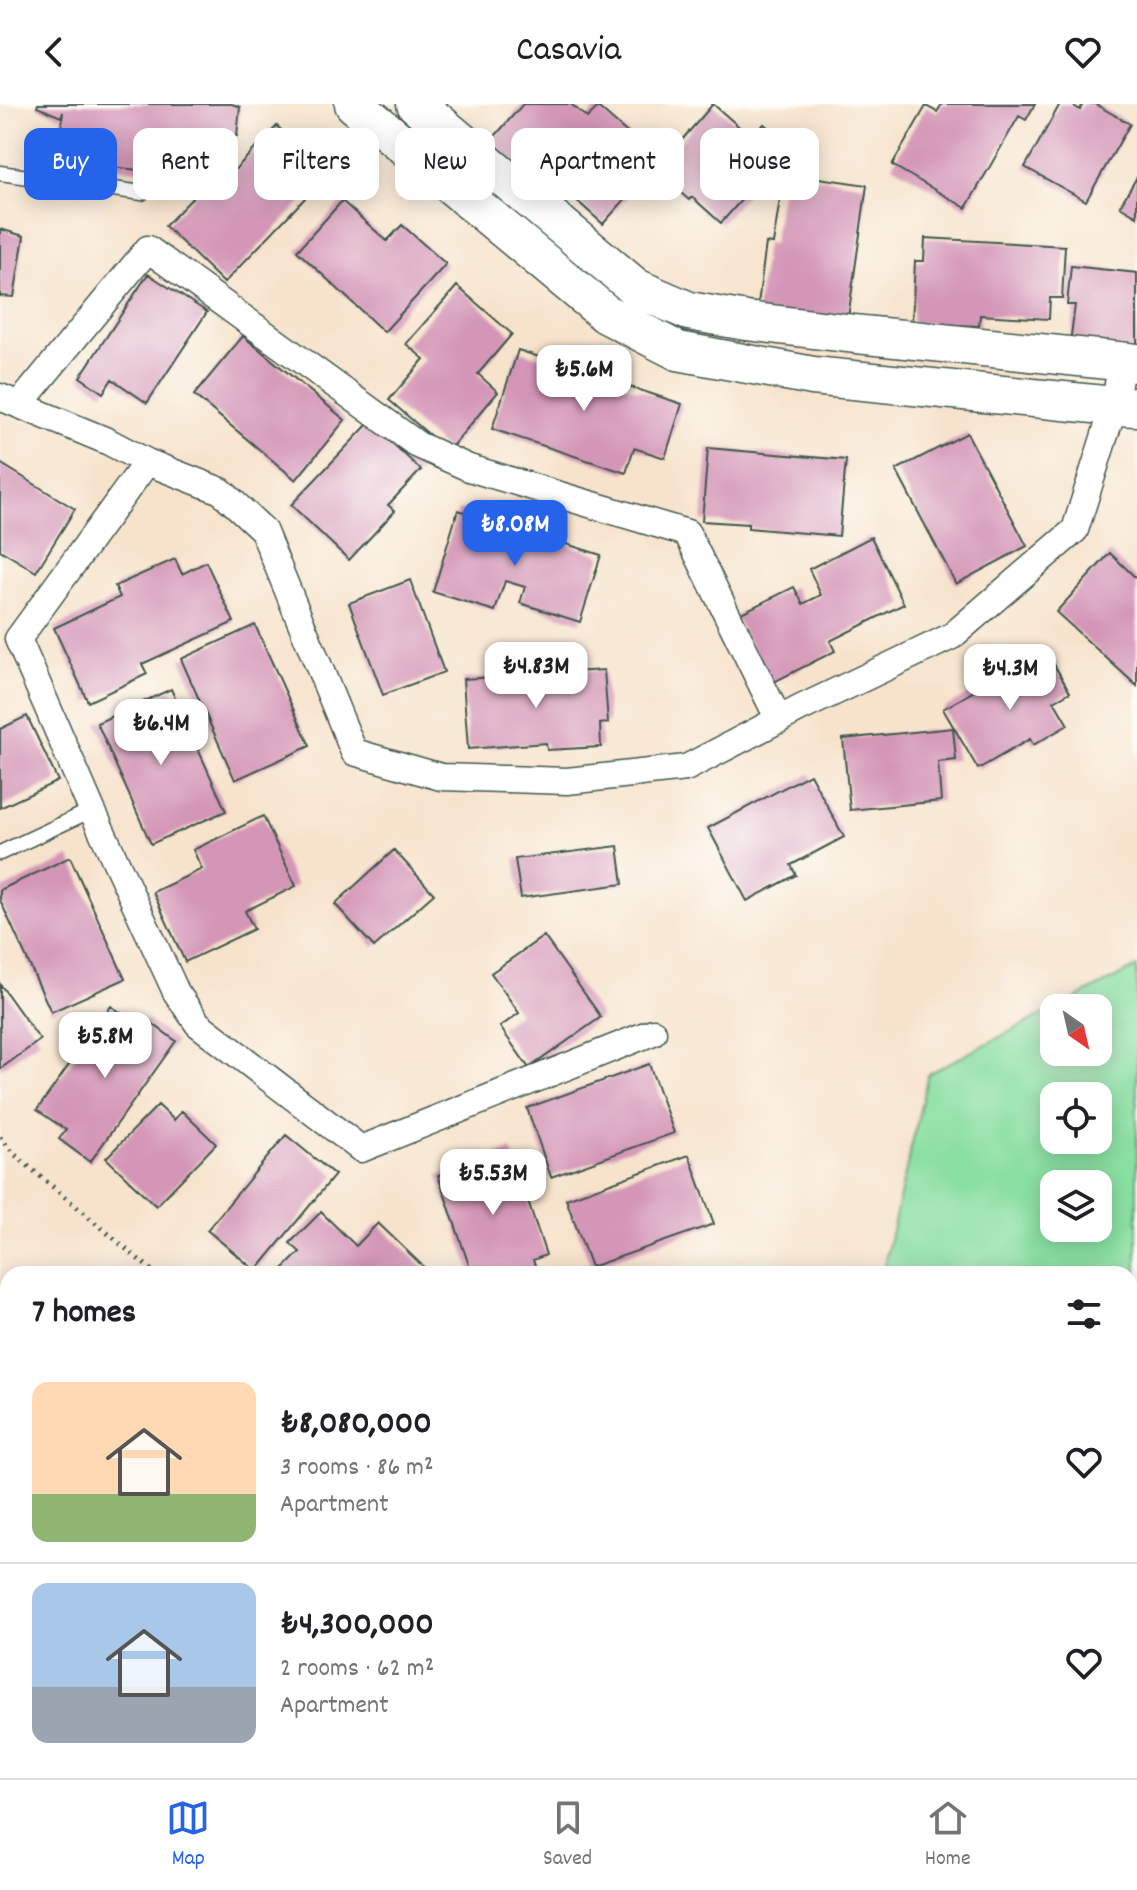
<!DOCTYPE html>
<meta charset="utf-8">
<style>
:root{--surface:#fff;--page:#f2f2f2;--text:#202124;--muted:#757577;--line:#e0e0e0;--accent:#2563eb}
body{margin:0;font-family:Dekko,sans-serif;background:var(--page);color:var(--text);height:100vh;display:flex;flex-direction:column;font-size:30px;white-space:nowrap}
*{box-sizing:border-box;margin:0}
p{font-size:26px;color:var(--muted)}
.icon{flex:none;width:44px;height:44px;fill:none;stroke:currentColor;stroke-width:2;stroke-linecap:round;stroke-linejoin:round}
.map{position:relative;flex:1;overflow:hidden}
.details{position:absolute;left:0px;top:1162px;width:1138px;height:512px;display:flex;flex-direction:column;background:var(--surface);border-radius:24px 24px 0 0;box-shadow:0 4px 20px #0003}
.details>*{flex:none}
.banner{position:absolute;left:24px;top:24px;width:1090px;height:72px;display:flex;gap:16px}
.needle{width:52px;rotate:146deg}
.fabs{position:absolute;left:1040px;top:890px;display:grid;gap:16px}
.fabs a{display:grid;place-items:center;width:72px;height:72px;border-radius:16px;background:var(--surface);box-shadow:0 4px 20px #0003;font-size:40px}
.price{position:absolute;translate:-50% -68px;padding:0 18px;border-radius:16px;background:#fff;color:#222;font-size:26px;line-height:52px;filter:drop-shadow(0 2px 4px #0008)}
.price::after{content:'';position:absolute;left:50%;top:48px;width:24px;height:18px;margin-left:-12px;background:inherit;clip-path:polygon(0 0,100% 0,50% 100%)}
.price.on{background:var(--accent);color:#fff}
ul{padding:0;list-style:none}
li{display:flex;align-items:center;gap:24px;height:200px;padding:0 32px}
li+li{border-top:2px solid var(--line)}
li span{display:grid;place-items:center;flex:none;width:224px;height:160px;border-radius:16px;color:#555}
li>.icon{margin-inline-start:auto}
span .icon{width:96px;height:96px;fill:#fffc;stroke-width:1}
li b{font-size:34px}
h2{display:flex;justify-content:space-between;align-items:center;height:96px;padding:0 32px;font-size:34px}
.chip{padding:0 28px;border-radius:16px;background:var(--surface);box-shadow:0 4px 20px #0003;font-size:28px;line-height:72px}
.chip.on{background:var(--accent);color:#fff}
header{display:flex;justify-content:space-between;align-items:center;height:104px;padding:0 32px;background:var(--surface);font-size:36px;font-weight:600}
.tab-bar{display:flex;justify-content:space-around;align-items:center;height:112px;border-top:2px solid var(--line);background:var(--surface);font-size:22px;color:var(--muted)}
.tab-bar a{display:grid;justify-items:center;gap:4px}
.tab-bar .on{color:var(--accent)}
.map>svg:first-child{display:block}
.green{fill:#8adfa2;stroke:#548e6b;stroke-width:2;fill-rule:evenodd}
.building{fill:#d496b7}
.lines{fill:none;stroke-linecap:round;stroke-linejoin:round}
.lane-casing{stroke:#3f564b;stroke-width:17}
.street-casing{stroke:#3f564b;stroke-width:29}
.secondary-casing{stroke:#3f564b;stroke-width:41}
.path{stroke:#3f564b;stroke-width:5;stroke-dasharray:2 6;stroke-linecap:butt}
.lane{stroke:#fff;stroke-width:14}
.street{stroke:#fff;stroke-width:26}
.secondary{stroke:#fff;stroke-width:38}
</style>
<header><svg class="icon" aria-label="back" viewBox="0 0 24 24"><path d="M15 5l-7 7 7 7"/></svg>Casavia<svg class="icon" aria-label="heart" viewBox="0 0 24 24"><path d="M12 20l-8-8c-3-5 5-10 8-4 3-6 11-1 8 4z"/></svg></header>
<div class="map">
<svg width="1137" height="1674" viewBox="0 0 1137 1674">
<rect width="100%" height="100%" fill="#fdfcf7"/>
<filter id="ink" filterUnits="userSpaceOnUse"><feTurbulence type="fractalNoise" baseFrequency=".0125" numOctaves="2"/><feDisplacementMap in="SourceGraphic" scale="16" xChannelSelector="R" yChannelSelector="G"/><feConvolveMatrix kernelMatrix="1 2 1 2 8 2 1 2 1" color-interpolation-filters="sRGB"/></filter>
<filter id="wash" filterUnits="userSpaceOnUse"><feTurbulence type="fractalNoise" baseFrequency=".006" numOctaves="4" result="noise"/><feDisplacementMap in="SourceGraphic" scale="32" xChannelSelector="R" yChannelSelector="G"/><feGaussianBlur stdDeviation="1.8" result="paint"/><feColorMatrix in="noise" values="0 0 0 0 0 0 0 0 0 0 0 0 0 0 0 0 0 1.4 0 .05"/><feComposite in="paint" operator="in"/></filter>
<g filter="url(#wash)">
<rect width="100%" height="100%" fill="#f7e3cc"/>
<!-- green -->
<path class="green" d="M 1137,863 L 1137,1605 L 1130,1604 L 1130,1170 L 882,1170 L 928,970 L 1054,905 L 1054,948 L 1098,948 L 1098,904 L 1057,904 ZM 1054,992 L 1098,992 L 1098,1036 L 1054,1036 ZM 1054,1080 L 1098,1080 L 1098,1124 L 1054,1124 Z"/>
<g id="blocks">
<!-- building -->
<path class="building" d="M 38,0 L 232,0 L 240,3 L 237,32 L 194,28 L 191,56 L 184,71 L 102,62 L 59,45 L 63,8 L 61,13 L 37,3 Z
M 523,0 L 571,0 L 587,14 L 598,3 L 659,57 L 603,120 L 549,72 L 539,83 L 489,39 Z
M 713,0 L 752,34 L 764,20 L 792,44 L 753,89 L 750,86 L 721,119 L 692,93 L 689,96 L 655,67 Z
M 942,0 L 1035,0 L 1026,16 L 1019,12 L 966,104 L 892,61 L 926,2 L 937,8 Z
M 1060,0 L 1071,0 L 1080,6 L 1083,0 L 1095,0 L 1130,20 L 1086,97 L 1025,63 Z
M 277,22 L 328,70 L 224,179 L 165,122 L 211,75 L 219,82 Z
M 784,69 L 867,81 L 847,221 L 757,208 L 766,139 L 773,140 Z
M 1137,73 L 1137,112 L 1120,102 Z
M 342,97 L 387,137 L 402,121 L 446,160 L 384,228 L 297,147 Z
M 0,125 L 24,132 L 14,193 L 0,192 Z
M 925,134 L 1065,142 L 1062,194 L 1050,194 L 1049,215 L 980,211 L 979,222 L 912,219 L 915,157 L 924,157 Z
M 1071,162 L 1137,169 L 1137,246 L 1070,239 L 1075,201 L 1067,201 Z
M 148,170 L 207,208 L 147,299 L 112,275 L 103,289 L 80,273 Z
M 457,182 L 512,230 L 478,270 L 498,288 L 448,347 L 389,296 L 424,255 L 406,240 Z
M 243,232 L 345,316 L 296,376 L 194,291 Z
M 518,246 L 682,300 L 665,354 L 634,344 L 626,369 L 492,325 Z
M 370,318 L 421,366 L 388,401 L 395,407 L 349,456 L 291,401 Z
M 967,329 L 1027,442 L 956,480 L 896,366 Z
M 708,344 L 846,356 L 839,432 L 748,424 L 748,420 L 702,417 Z
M 0,359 L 75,405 L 36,468 L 0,446 Z
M 458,406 L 601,451 L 580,518 L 520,499 L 525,483 L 505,477 L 495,507 L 433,488 Z
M 871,433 L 904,500 L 830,537 L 835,547 L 770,580 L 735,512 L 794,483 L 803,500 L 821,491 L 809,465 Z
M 1110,449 L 1137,475 L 1137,582 L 1056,508 Z
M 175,455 L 182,470 L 206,458 L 234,518 L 142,560 L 147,570 L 88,598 L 54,524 L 120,493 L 115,482 Z
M 410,476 L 444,568 L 383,591 L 349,499 Z
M 255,521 L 310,642 L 235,676 L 181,555 Z
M 1048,550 L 1070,588 L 1054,597 L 1068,621 L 1033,641 L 1030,635 L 978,665 L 943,605 L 990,578 L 993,582 Z
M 604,566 L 608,619 L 600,620 L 601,643 L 547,646 L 546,639 L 468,645 L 463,575 Z
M 171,585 L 226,707 L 151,740 L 97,619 Z
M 27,612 L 58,677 L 0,704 L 0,625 Z
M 953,624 L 956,656 L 938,658 L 941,697 L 850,706 L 843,635 Z
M 810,670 L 844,733 L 791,761 L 796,771 L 747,797 L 708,724 Z
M 263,712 L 296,782 L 245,807 L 254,825 L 185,858 L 153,788 L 202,765 L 193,746 Z
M 618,742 L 623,780 L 521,794 L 515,755 Z
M 394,746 L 434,790 L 374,843 L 335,800 Z
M 70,753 L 125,875 L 51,908 L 0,796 L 0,786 Z
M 544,832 L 601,913 L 529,964 L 500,923 L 519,909 L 491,869 Z
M 0,880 L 40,936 L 0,965 Z
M 111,902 L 141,922 L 146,915 L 176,937 L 90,1058 L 59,1035 L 66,1026 L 37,1006 Z
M 649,960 L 674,1029 L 551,1073 L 527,1004 Z
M 158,1001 L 174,1016 L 182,1007 L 216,1040 L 156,1102 L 106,1054 Z
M 286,1031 L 335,1071 L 256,1167 L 207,1126 Z
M 511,1046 L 546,1151 L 533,1156 L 538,1170 L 472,1170 L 438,1071 Z
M 689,1051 L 714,1120 L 591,1163 L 566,1095 Z
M 321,1108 L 356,1142 L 378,1119 L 431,1170 L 278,1170 L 300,1148 L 290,1139 Z"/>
</g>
</g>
<g filter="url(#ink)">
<use href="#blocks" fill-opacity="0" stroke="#3f564b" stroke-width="2"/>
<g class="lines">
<!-- lane casing -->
<g class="lane-casing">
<path id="lane" d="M 0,69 L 142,89
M 0,749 L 92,706"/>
</g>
<!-- street casing -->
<g class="street-casing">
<path id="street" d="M 0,293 L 107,337 L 147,358 L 221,387 L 263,426 L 354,648 L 441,673 L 567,677 L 686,664 L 801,604 L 952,532 L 1075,426 L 1114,302 L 1122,258
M 19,301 L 148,145 L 418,341 L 469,364 L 687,429 L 779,616
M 147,358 L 18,535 L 92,706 L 176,888 L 198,920 L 361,1045 L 653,928"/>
</g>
<!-- secondary casing -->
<g class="secondary-casing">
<path id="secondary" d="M 354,0 L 606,210 L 678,247 L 813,272 L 1114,302 L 1137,303
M 416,0 L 636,184 L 689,207 L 746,217 L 855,230 L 1137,259
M 0,1370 L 8,1371
M 0,1425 L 8,1426
M 746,1666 L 762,1674
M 896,1666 L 913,1674"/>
</g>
<!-- path -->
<path class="path" d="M 0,1033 L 14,1050 L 156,1170"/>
<!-- lane -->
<use href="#lane" class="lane"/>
<!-- street -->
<use href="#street" class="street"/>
<!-- secondary -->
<use href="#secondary" class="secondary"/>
</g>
</g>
</svg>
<div class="fabs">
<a><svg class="needle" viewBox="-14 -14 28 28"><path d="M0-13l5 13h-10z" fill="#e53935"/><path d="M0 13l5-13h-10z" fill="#757577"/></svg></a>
<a><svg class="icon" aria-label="locate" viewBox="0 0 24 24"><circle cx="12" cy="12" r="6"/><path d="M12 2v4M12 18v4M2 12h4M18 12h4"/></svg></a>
<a><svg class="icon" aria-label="layers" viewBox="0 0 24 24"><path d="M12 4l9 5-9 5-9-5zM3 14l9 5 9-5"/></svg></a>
</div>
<b class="price" style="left:584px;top:309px">₺5.6M</b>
<b class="price on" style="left:515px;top:464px">₺8.08M</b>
<b class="price" style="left:536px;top:606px">₺4.83M</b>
<b class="price" style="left:1010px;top:608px">₺4.3M</b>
<b class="price" style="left:161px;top:663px">₺6.4M</b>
<b class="price" style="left:105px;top:976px">₺5.8M</b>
<b class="price" style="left:493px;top:1113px">₺5.53M</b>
<div class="banner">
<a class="chip on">Buy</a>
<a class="chip">Rent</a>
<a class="chip">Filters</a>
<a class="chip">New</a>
<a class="chip">Apartment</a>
<a class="chip">House</a>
</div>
<section class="details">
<h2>7 homes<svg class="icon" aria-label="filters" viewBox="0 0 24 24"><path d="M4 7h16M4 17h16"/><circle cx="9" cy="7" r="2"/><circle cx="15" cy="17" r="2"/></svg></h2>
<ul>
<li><span style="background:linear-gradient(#ffd9b3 70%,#8fb573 0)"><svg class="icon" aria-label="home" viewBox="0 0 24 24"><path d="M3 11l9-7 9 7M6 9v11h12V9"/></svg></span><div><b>₺8,080,000</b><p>3 rooms · 86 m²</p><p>Apartment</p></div><svg class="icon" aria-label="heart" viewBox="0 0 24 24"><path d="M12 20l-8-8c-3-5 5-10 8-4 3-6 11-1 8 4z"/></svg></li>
<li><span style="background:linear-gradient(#a9c7e8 65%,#9aa5b1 0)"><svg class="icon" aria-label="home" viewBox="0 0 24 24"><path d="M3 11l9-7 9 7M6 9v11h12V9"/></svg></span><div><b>₺4,300,000</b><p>2 rooms · 62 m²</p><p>Apartment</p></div><svg class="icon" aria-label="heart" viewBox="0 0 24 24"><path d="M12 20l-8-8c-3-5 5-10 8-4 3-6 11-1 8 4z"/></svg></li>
</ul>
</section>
</div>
<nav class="tab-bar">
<a class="on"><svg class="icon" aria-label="map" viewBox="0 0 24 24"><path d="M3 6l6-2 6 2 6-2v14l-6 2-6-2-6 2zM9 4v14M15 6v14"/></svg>Map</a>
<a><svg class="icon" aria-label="saved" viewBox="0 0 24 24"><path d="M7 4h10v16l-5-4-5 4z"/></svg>Saved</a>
<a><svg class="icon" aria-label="home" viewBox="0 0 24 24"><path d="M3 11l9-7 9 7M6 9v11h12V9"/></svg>Home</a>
</nav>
